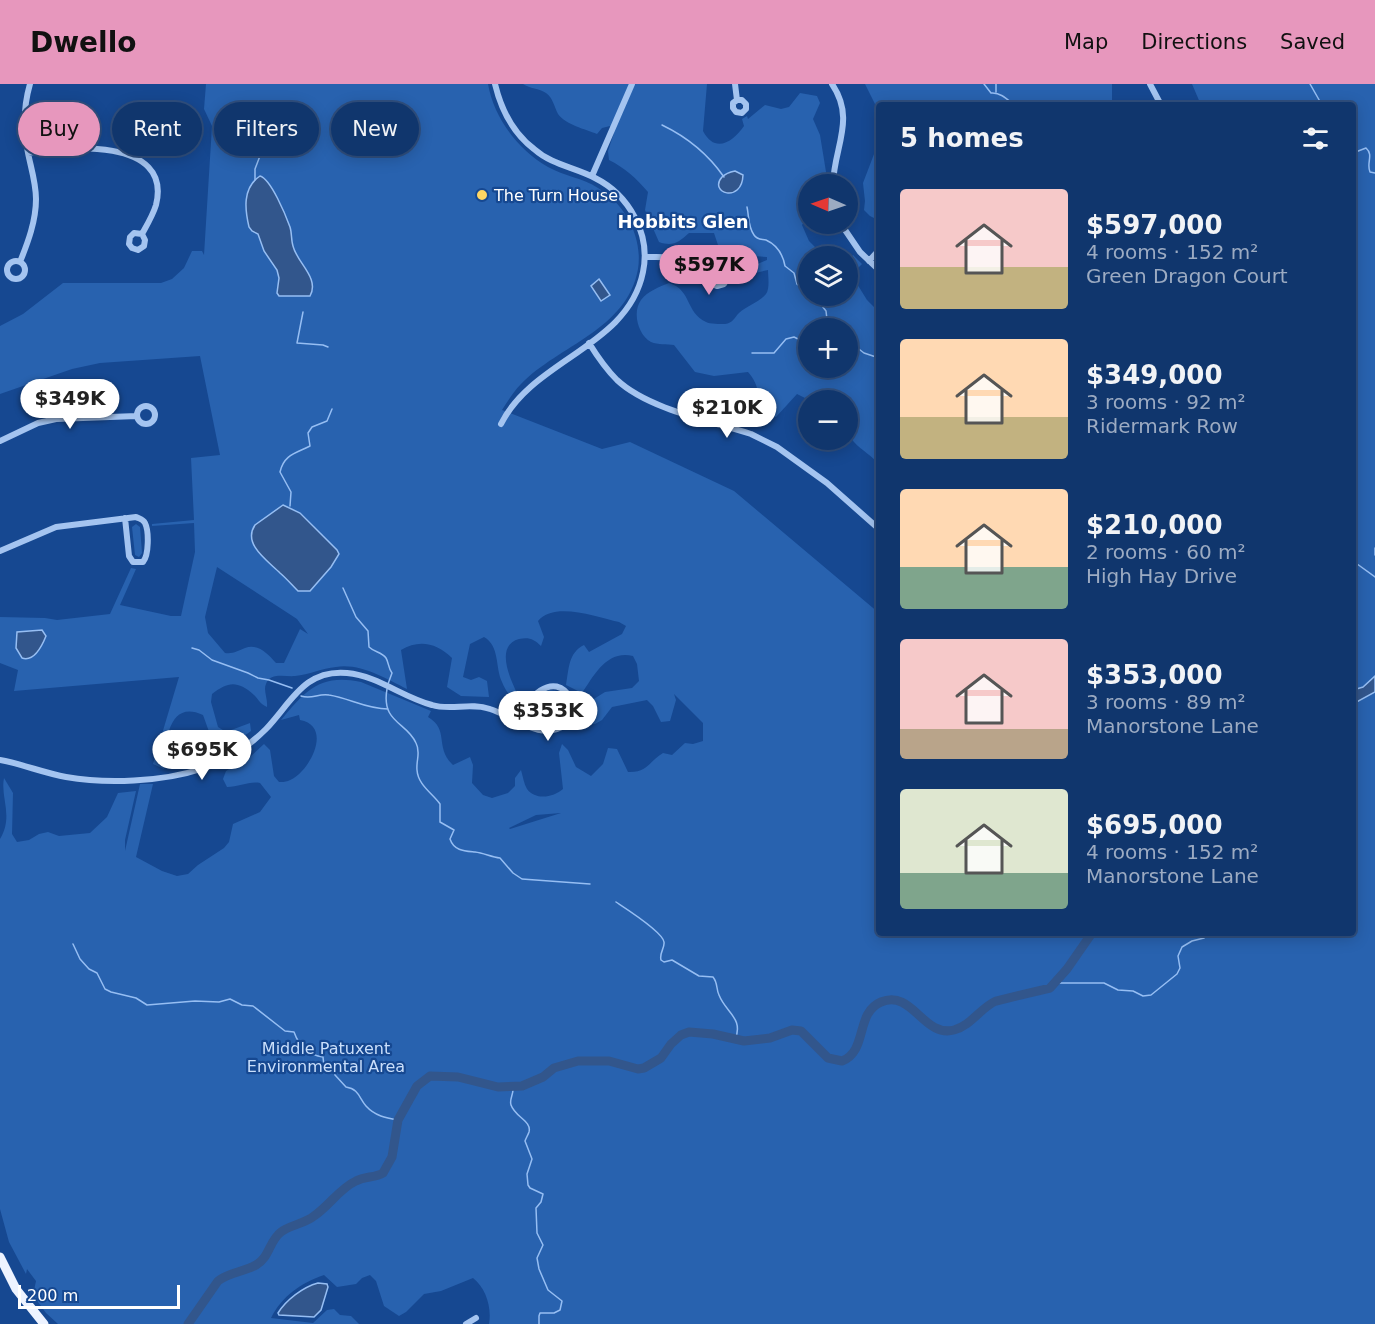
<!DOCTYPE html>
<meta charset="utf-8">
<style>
:root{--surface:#10366d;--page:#193e72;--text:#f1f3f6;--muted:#9cabc2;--line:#305080;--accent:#e797bd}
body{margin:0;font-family:"DejaVu Sans",sans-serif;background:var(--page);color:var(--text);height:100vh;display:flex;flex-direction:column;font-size:22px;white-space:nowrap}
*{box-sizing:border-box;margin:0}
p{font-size:20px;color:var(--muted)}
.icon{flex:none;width:33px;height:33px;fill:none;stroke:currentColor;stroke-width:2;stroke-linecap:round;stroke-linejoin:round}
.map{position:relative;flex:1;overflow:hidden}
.sheet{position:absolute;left:876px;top:18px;width:480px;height:834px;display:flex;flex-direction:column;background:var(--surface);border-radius:6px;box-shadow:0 3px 15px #0003,0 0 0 2px var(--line)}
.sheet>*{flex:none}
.guide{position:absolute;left:18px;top:18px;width:570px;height:54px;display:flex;gap:12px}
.needle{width:39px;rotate:272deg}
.controls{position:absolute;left:798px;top:90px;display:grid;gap:12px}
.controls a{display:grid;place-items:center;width:60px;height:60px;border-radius:50%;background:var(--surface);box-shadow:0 3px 15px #0003,0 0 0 2px var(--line);font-size:30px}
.scale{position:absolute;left:18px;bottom:15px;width:162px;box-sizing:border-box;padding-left:6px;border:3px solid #fff;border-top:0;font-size:16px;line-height:21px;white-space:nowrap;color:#fff;-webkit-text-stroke:4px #164891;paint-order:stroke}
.price{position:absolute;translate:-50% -51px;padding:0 14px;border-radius:21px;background:#fff;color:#222;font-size:20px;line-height:39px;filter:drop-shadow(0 2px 3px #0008)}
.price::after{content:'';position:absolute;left:50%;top:36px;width:18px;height:14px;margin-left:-9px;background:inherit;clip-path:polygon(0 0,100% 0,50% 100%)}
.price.active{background:var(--accent);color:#111}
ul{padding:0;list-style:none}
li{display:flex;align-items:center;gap:18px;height:150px;padding:0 24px}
li span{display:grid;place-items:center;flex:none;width:168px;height:120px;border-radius:6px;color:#555}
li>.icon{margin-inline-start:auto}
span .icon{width:72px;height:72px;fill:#fffc;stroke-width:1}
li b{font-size:26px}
h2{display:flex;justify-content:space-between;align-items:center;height:72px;padding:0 24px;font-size:26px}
.tag{padding:0 21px;border-radius:27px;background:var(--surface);box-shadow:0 3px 15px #0003,0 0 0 2px var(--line);font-size:21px;line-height:54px}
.tag.active{background:var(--accent);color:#111}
header{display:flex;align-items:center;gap:36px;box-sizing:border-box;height:84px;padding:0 30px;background:var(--accent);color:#111}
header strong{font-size:28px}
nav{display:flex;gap:33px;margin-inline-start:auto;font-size:21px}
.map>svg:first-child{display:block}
.green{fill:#2862af;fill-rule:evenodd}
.water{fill:#32568c;stroke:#96bef3;stroke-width:1.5}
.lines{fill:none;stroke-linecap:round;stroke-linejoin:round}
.stream{stroke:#96bef3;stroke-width:1.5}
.river{stroke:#32568c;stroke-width:9}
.minor{stroke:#a4c4f0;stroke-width:6}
.primary{stroke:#edf3ff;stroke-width:9}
.poi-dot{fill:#ffd663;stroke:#164891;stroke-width:2}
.labels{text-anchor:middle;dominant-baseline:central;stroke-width:4.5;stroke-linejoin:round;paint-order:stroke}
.poi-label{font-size:16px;fill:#fff;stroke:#164891;text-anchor:start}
.park-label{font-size:16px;fill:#cadffb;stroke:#164891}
.neighbourhood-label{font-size:18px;font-weight:bold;fill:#fff;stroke:#164891}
</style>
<header>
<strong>Dwello</strong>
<nav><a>Map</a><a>Directions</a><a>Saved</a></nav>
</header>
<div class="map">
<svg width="1375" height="1240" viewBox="0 0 1375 1240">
<rect width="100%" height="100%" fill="#164891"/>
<!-- green -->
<path class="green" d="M 206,0 L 488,0 C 494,34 518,66 548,83 C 564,92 583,94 598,104 C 625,120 643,153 638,185 C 627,246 559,261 521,300 C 513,308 508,317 502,326 L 602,365 L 630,358 L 734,407 L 879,529 L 879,849 L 1353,849 L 1353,21 L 1201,21 L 1192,0 L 1375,0 L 1375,1240 L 489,1240 C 492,1224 486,1204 473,1194 L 441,1207 L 424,1210 L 406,1228 L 399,1232 L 384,1222 L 376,1197 L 370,1191 L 362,1194 L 356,1200 L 337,1203 L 324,1191 C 301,1199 282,1212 271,1234 L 313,1239 L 327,1226 L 334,1225 L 340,1231 L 351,1232 L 359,1240 L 58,1240 L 46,1229 L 33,1211 L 36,1197 L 27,1185 L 26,1190 L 9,1158 L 0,1125 L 0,755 C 14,732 0,713 4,694 L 13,709 L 12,750 L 17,758 L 29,756 L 39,750 L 48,748 L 59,752 L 90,749 L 107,733 L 118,709 L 136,707 L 125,756 L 125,767 L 140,700 L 153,700 L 136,773 L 162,787 L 177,792 L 188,790 L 198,781 L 224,764 L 229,758 L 233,740 L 260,728 L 271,713 L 260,699 C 249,697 239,703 227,703 L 223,695 L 226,687 L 251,672 L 264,660 L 270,666 L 274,692 L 279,698 C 282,698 285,698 288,697 C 309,690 334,642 300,636 L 299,631 L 281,636 C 305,607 320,589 361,598 L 431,627 L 428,633 C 450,646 434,663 453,681 L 470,673 L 473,681 L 472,699 L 483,711 L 492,714 L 508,709 L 515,702 L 515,694 L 521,686 C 523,693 524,700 527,705 C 536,717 554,713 563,705 L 559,669 L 562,660 L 568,666 L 576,683 L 591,692 L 603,680 L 608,664 L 617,665 L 628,688 C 648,689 649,677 663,669 L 672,671 L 685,659 L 693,660 L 703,657 L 703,639 L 674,610 L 676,616 L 670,637 L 661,638 L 653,622 L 647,616 L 612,623 L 602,636 L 595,640 L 587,639 L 582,632 L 581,623 L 605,608 L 632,604 L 639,597 L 637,580 L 633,572 C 607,566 595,590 582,609 L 566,601 C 569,585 568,569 584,561 L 589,568 L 622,550 L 626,542 L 619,538 C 597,533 554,517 538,537 L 544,553 L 541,562 C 534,555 529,553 519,555 C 493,562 512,599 520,615 L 512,616 C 509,610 504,604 502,598 C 495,583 500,562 484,553 L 470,560 L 463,593 L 471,596 L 479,593 L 487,597 L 489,613 L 461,612 L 447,603 L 452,574 C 437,559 419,555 401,566 L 407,605 C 386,595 361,579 336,583 C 322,584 309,591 295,592 C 285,593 270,588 266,600 C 263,606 268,615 267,623 C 260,620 259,616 254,611 C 237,596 228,598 212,610 L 211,618 L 218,643 L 226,648 L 250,639 L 251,647 L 237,657 L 219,661 L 212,656 L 203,631 C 167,614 165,662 164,685 L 153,680 L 179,593 L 14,607 L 18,586 L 0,579 L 0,533 L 45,534 L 57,536 L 110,530 L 131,484 L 136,485 L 120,521 L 171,532 L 181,532 L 195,468 L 194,439 L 152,442 L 152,440 L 194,436 L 191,374 L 220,371 L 200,272 L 100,279 L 72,285 L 0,310 L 0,242 L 23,230 L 63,199 L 161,199 L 172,195 L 184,184 L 192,167 L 202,167 L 204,171 L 212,42 L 204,25 ZM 217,483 L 297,535 L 308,550 L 300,545 L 284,579 L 276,579 C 268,570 258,559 245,564 C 237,567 234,570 225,569 L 208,549 L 205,533 ZM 561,729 L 510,745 L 509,744 L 536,731 Z
M 523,0 L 707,0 L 703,47 C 715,70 733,58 744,42 L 742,35 L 747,32 L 748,35 L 765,21 L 781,25 L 789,23 L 800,9 L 817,12 L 820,19 L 813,35 L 820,51 L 827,94 L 824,100 L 808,100 L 808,132 L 802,141 L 809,157 L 822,170 L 848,170 L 851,173 L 853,171 L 862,180 L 854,188 L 854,195 L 867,216 L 879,228 L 879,381 C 872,371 862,367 854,358 C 844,348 848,330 848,316 L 809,316 L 797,310 L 776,333 L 760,332 C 759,315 760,301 748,288 L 714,292 L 695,288 L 674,261 C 667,260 658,261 651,258 C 638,251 632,228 641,216 C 648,207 659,203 669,199 C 692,206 685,228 706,238 C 710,240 720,240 725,240 C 733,239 734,234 739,229 C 746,222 760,218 766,210 C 770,204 768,193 768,186 L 733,194 L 733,190 L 767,176 L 767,173 L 739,171 L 722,173 L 714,149 L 689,149 C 679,158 673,163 659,158 L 645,126 L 648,108 C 636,94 625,84 609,76 L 608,67 L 614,49 L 610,42 L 602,44 L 597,50 C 585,45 566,41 558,30 C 554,22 553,14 546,9 C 539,4 530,5 523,0 ZM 808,172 L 848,172 L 848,212 L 808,212 ZM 808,244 L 848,244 L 848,284 L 808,284 Z
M 865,0 L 1112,0 L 1112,21 L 879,21 L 879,28 Z
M 879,57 L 879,136 L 878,136 L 870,132 L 864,126 L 865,117 L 863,99 Z
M 136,440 L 140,443 L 142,469 L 139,473 L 135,471 L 132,443 Z
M 549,606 C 581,605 582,656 523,638 L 522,628 C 528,618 538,610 549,606 Z"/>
<!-- water -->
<path class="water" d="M 735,87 L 743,91 C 742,120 708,109 722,93 C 726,89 730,88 735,87 Z
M 260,92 C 271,95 286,132 290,143 C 292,149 291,156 293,162 C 297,179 320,194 310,212 L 279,212 L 277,209 L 279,194 L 277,186 L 264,167 L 258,150 L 252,147 L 249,143 C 245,126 242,104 260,92 Z
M 599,195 L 610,211 L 601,217 L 591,202 Z
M 283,421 L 300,429 L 337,466 L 339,470 L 331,483 L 310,507 L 298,507 C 292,501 286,494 280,489 C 268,477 242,460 255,441 Z
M 42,546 L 46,552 C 42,562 34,578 22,574 L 16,564 L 17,548 Z
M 1375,592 L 1375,608 L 1353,620 L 1353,606 L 1363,603 Z
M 318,1199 L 327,1200 L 328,1203 L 321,1226 L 314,1233 L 279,1231 L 278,1229 C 286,1216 303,1203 318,1199 Z"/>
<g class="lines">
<!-- stream -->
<path class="stream" d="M 984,0 L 991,9 C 1000,8 1007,15 1014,21
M 996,0 L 996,8
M 1310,0 L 1322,21
M 1020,21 L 1041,17 L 1045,21
M 662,41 C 687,53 708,70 724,93
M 1353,69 L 1366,64 C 1374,71 1366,79 1370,88 L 1375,89
M 255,96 L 255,85 L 263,64 L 260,30
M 747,123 C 749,132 748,143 754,151 C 757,156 761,155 766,156 C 777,161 783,171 785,182 L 794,189 L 797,200 L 808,207
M 814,212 L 826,227 L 828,244
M 303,228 L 297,259 L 323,261 L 328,263
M 848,259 L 855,262 L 864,269 L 879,274
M 752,269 L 774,269 L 786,255 L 794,253 L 808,260
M 290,422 L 291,408 L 280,388 C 284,370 297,369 310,362 L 308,349 L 312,343 L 327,337 L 332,325
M 1375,464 L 1375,471
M 1353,477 L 1375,493
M 343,504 L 356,533 L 368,547 L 369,563 C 374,568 382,568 386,574 C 389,579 388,584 392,589 L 388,600
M 192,564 L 199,566 L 212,576 L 248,589 L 258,594 L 269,596 L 292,604
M 387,605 C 381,639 407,638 416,659 C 421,668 416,676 417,686 C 418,701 432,709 440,720 L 440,738 L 454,746 L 450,755 C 454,767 465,767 475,768 C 484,769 491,773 500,774 L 513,789 L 522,795 L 590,800
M 301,612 C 312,616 318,609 329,611 C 349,614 366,625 388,625
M 616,818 C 625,824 663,848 664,858 C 665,864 659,869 661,876 L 664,878 L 672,876 L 699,892 L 713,893 C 718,899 716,905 719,911 C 726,929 744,934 735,956
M 73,860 L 80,875 L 89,885 L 97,889 L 105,905 L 111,908 L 136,914 L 147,921 L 195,917 L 219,918 L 230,915 L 242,921 L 253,922 L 285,947 L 294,948 C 299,962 308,971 323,973 L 324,982 L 333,984 L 335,991 L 346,1003 C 359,1005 359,1014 366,1022 C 375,1032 386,1034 398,1036
M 1056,899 L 1104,899 L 1118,906 L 1133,907 L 1143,912 L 1151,911 L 1177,890 L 1180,884 L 1178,872 L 1182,863 L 1192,857 L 1204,854 L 1207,849
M 513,1003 C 514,1010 509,1015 511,1021 C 515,1033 532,1037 529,1048 C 528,1051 526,1054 525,1057 L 532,1075 L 527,1090 L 528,1101 L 530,1104 L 543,1110 L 541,1118 L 536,1124 L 537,1149 L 543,1161 L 537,1174 L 539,1185 L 548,1206 L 562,1217 L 560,1226 L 554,1229 L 540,1229 L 539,1232 L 539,1240"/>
<!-- river -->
<path class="river" d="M 188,1240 L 218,1197 C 230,1188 244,1188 256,1181 C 270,1173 269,1157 281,1148 C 290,1141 304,1140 314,1132 C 329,1122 340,1104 356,1097 C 365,1092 375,1094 383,1089 L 392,1073 L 398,1036 L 417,1002 L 430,992 L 458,993 L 498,1003 L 522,1002 L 543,993 L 554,984 L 578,977 L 609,977 L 638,985 L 644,984 L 661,974 L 671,960 L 681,951 L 689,948 L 713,950 L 744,957 L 770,954 L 792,946 L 801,947 L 828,974 L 842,977 C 868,967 855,929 881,918 C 913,905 923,954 954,946 C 972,941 980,924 996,917 L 1050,904 L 1067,885 L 1092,849"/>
<!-- minor -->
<path class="minor" d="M 495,0 C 501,25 513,49 534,65 C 552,81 574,83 595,94 C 629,111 651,150 643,188 C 628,263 533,275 501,340
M 735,0 L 737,16 L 733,19 L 733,24 L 736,28 L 742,29 L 746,25 L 746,20 L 742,16 L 737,16
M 832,0 C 856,35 834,63 833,100
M 1150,0 L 1161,21
M 28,69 C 66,62 173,53 156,121 C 153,131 147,141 142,150 L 145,156 L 144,162 L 138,166 L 132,164 L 129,160 L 130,153 L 134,149 L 142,150
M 592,92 L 632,0
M 841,140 L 860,168 L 879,186
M 645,173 C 668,173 695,171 713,187 L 710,193 L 711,199 L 717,202 L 724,200 L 727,195 L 726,188 L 720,185 L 713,187
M 869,177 L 879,166
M7 186a9 9 0 1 1 18 0a9 9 0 1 1-18 0Z
M 20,178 C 28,158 36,137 36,115 C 36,99 31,84 28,69 C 23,45 23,24 30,0
M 589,259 C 597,272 606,285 617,296 C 648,325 710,337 751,350 L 777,363 L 827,399 L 879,445
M137 331a9 9 0 1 1 18 0a9 9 0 1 1-18 0Z
M 0,357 L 38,339 L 56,335 L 137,332
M 0,467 L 56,443 L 136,433 C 140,435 143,435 145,439 C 149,447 149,471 143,478 L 133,478 L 129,472 L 125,434
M 0,676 C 22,680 44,689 66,693 C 106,700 162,698 201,685 C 225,678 248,663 266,645 C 291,619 304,585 347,589 C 378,592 402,613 432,621 C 451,627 470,618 490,625 C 513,632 541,659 566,640 C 574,634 574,625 572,616 C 553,583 526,617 514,636
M 466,1240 L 476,1234"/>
<!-- primary -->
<path class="primary" d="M 0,1173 L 16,1205 L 44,1240"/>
</g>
<!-- markers -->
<circle class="poi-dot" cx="482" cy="111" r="6"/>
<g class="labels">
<!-- poi labels -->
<g class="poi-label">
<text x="494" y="111">The Turn House</text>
</g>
<!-- park labels -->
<g class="park-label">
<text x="326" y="964">Middle Patuxent<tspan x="326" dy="18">Environmental Area</tspan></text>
</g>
<!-- neighbourhood labels -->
<g class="neighbourhood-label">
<text x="683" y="137">Hobbits Glen</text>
</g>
</g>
</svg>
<div class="controls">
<a><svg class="needle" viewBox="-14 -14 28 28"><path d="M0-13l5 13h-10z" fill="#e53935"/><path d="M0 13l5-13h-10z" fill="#9cabc2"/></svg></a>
<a><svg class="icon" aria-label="layers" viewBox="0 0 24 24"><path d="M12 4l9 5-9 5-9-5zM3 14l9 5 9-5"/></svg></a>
<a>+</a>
<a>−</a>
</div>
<div class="scale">200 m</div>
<b class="price active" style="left:709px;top:212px">$597K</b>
<b class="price" style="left:70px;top:346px">$349K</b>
<b class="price" style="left:727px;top:355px">$210K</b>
<b class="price" style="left:548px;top:658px">$353K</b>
<b class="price" style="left:202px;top:697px">$695K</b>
<div class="guide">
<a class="tag active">Buy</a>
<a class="tag">Rent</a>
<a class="tag">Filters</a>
<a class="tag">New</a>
</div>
<section class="sheet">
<h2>5 homes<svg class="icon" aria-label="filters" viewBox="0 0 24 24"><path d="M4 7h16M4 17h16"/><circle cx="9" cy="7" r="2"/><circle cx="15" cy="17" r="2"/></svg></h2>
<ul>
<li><span style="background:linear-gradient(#f6c9c9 65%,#c2b280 0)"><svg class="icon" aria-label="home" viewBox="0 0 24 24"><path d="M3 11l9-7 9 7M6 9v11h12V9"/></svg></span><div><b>$597,000</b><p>4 rooms · 152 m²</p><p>Green Dragon Court</p></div></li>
<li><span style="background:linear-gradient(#ffd9b3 65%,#c2b280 0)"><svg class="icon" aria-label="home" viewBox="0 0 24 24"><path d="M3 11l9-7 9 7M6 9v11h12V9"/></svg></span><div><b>$349,000</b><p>3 rooms · 92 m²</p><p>Ridermark Row</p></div></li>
<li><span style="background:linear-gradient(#ffd9b3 65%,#7fa58c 0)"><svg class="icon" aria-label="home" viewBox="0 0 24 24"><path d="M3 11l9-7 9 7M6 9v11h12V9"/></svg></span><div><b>$210,000</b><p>2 rooms · 60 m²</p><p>High Hay Drive</p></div></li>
<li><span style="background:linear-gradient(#f6c9c9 75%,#b9a48a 0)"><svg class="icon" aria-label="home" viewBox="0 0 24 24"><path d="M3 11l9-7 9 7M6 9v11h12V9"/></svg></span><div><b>$353,000</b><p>3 rooms · 89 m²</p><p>Manorstone Lane</p></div></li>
<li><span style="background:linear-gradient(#dfe7d0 70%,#7fa58c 0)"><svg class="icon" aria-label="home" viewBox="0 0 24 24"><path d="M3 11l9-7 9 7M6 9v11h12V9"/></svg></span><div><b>$695,000</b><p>4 rooms · 152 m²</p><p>Manorstone Lane</p></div></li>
</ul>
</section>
</div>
